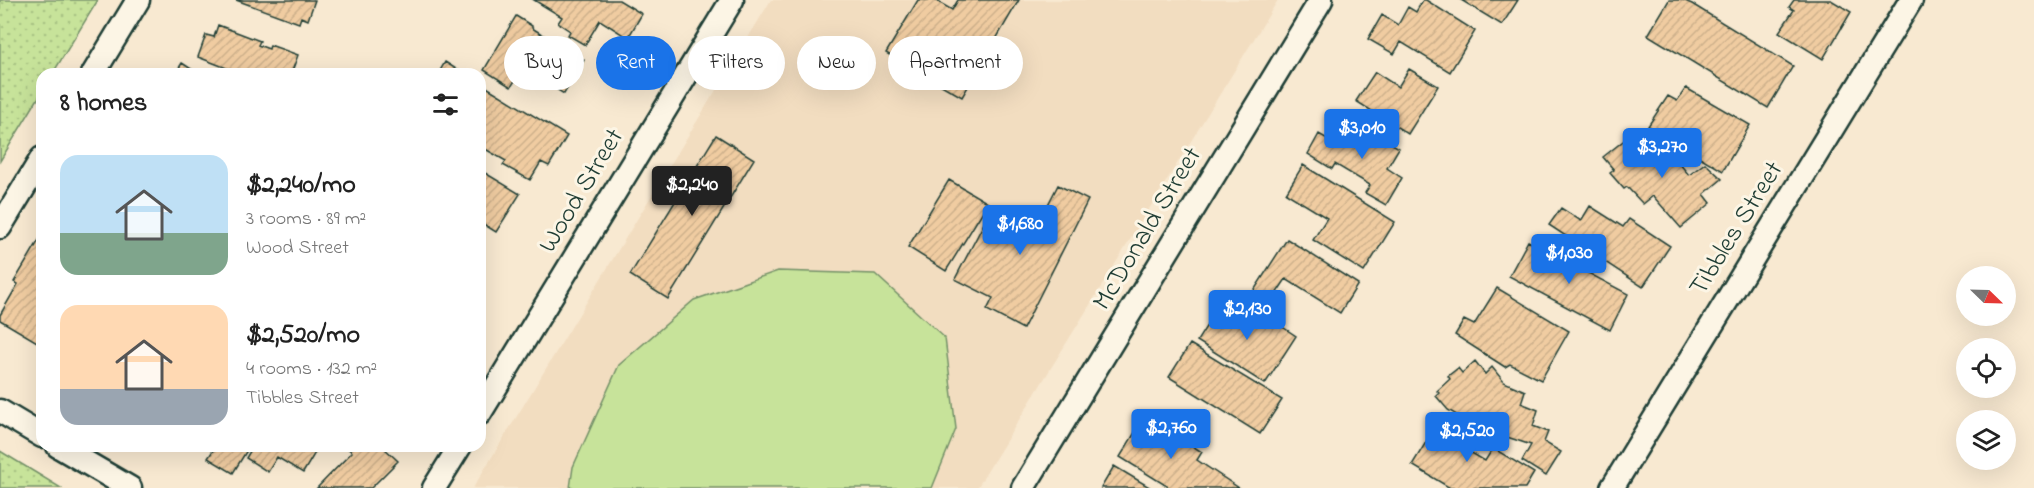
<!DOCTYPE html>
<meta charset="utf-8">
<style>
:root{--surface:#fff;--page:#f6f6f6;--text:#222;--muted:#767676;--accent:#1a73e8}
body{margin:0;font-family:"Indie Flower",sans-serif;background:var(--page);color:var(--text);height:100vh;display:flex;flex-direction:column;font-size:22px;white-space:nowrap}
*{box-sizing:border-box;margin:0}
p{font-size:20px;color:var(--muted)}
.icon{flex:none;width:33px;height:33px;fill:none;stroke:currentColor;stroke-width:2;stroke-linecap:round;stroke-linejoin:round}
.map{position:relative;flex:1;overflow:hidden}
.drawer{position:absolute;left:36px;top:68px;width:450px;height:384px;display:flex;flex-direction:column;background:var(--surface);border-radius:18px;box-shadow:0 6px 24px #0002}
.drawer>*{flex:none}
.top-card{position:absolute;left:504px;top:36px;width:570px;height:54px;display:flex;gap:12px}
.needle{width:39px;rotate:113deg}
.controls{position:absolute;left:1956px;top:266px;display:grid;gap:12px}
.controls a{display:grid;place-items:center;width:60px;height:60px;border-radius:50%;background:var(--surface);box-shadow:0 6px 24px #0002;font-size:30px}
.price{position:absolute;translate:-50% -51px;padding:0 14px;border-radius:6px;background:var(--accent);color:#fff;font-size:20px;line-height:39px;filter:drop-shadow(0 2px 3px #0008)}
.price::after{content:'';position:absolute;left:50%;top:36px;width:18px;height:14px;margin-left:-9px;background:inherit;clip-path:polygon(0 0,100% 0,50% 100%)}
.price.on{background:#222;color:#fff}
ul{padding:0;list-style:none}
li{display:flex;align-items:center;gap:18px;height:150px;padding:0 24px}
li span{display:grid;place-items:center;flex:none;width:168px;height:120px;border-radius:18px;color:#555}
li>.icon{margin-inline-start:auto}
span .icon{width:72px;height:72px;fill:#fffc;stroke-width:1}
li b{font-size:26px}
h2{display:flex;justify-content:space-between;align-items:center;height:72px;padding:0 24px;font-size:26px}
.chip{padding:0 21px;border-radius:27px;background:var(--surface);box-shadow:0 6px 24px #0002;font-size:21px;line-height:54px}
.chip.on{background:var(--accent);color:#fff}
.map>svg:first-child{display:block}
.built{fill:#f2ddc0}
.green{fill:url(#green-dots);stroke:#739067;stroke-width:1.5}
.pitch{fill:#c7e39a;stroke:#739067;stroke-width:1.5}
.building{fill:url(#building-hatch);stroke:#1f3d34;stroke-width:1.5}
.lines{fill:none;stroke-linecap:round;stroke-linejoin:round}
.minor-casing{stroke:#1f3d34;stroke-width:27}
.minor{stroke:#fcf5e5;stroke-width:22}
.labels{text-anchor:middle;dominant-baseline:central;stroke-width:6;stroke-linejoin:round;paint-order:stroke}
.street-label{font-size:27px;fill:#1f3d34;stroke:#fcf5e5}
</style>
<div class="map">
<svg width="2034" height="488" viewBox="0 0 2034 488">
<defs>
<pattern id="green-dots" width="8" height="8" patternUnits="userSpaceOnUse" patternTransform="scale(1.5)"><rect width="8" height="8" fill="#c7e39a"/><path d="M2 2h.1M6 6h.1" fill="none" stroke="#aac485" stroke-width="1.8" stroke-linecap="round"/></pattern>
<pattern id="building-hatch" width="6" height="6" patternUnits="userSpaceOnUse" patternTransform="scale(1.5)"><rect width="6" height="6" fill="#f0cca1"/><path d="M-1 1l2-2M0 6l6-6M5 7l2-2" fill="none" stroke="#cdb08b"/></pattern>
</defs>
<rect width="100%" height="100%" fill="#f8e9d1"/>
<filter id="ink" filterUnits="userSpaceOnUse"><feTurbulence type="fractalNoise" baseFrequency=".0167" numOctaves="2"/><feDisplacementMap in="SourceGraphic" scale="12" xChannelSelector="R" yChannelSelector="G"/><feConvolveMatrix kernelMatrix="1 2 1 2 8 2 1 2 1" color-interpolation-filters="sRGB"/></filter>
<g filter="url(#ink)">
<!-- built -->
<path class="built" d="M 771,0 L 1278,0 L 977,488 L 473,488 Z"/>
<!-- green -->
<path class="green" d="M 0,0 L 98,0 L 53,73 L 42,74 L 42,92 L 0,161 Z
M 0,451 L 61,488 L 0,488 Z"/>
<!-- pitch -->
<path class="pitch" d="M 778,271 L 875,274 L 945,338 L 956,429 L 932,488 L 570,488 L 573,467 L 619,365 L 694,300 Z"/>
<!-- building -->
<path class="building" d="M 236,0 L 315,0 L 308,20 L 301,17 L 299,23 Z
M 534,0 L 619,0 L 642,14 L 628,38 L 600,20 L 585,45 L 568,35 L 570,31 L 558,23 L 562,17 Z
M 918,0 L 935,0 L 952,10 L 958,0 L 1019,0 L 962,97 L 886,53 Z
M 1423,0 L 1426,0 L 1475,31 L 1450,72 L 1401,42 L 1394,54 L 1368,39 L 1382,15 L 1398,25 L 1408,7 L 1416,12 Z
M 1461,0 L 1518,0 L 1502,25 Z
M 1669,0 L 1683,0 L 1692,4 L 1793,66 L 1768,108 L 1648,35 Z
M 1794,0 L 1831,0 L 1851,12 L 1823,59 L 1779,32 L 1794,10 L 1789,7 Z
M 516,16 L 532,26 L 532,28 L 584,60 L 564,94 L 523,68 L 511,87 L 484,70 Z
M 218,25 L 260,41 L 258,45 L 269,49 L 270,45 L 298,55 L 291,74 L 242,74 L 198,57 L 206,35 L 214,37 Z
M 445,62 L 464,74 L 438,74 Z
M 182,63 L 199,74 L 175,74 Z
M 1409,69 L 1438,86 L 1408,134 L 1356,101 L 1375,72 L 1398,87 Z
M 480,83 L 567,136 L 549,166 L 541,162 L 530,180 L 503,165 L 506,161 L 480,146 Z
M 1686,88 L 1750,125 L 1723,171 L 1648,126 L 1668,96 L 1677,101 Z
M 1356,122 L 1399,148 L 1387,168 L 1402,178 L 1386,205 L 1365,193 L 1370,185 L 1335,164 L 1332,169 L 1308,154 L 1319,134 L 1341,147 Z
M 1632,134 L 1645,149 L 1659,139 L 1689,175 L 1705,163 L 1722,179 L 1704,194 L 1711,203 L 1681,228 L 1653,196 L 1643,204 L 1627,187 L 1624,189 L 1610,173 L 1614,170 L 1603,157 Z
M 716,135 L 754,159 L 668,299 L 630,275 Z
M 1303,165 L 1395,222 L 1364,272 L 1313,240 L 1327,218 L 1286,193 Z
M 480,170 L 520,194 L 496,232 L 480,222 Z
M 949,180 L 988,203 L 946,271 L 908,247 Z
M 1058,185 L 1088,200 L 1023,329 L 987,310 L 993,298 L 955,279 L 993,206 L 1036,228 Z
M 1590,206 L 1623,227 L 1629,219 L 1670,246 L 1643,287 L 1549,225 L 1561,208 L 1581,221 Z
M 42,235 L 42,345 L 0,320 L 0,315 L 18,284 L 14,282 Z
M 1287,239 L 1358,284 L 1340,313 L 1286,279 L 1270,303 L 1253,292 Z
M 1528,241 L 1628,294 L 1610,330 L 1509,276 Z
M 1497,288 L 1569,331 L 1541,380 L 1510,364 L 1505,367 L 1455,335 L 1464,320 L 1474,325 Z
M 1223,300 L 1261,324 L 1266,316 L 1296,336 L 1265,384 L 1197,341 Z
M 1190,344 L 1282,400 L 1260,434 L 1169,377 Z
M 1475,361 L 1485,374 L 1492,367 L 1504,382 L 1525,391 L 1521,403 L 1538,410 L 1533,426 L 1548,432 L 1544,442 L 1561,452 L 1546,476 L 1522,461 L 1531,445 L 1486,430 L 1484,431 L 1448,410 L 1436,396 L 1439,393 L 1437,391 L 1450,379 L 1448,376 L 1458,368 L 1462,373 Z
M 1442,416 L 1462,428 L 1453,442 L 1485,461 L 1493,448 L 1534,473 L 1525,488 L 1450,488 L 1412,465 Z
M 1142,421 L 1164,435 L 1167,430 L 1202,452 L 1197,460 L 1239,488 L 1170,488 L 1120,457 Z
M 216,446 L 247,446 L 249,447 L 233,473 L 208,458 Z
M 253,446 L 319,446 L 303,473 L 277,457 L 268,472 L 246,458 Z
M 345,446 L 382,446 L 398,461 L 371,488 L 317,488 L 352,452 Z
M 1114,466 L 1151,488 L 1101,488 Z"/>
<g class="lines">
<!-- minor casing -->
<g class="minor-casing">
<path id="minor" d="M 93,74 L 138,0
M 0,227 L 42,158
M 0,411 L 42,436
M 480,413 L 732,0
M 58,446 L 130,488
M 434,488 L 460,446
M 1023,488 L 1321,0
M 1612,488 L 1911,0"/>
</g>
<!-- minor -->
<use href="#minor" class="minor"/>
</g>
</g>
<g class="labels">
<!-- street labels -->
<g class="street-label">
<text transform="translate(582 191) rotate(-59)">Wood Street</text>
<text transform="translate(1148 229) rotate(-59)">McDonald Street</text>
<text transform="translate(1737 229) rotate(-58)">Tibbles Street</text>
</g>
</g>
</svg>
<div class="controls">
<a><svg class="needle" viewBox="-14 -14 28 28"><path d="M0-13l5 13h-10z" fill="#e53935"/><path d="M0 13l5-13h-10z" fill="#767676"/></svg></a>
<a><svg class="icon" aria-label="locate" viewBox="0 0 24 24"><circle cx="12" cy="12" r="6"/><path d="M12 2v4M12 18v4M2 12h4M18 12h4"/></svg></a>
<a><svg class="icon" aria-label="layers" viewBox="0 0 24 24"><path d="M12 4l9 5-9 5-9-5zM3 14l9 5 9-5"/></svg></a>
</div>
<b class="price" style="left:1362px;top:160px">$3,010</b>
<b class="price" style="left:1662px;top:179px">$3,270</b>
<b class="price on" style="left:692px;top:217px">$2,240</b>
<b class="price" style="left:1020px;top:256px">$1,680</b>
<b class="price" style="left:1569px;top:285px">$1,030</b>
<b class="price" style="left:1247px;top:341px">$2,130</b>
<b class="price" style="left:1171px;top:460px">$2,760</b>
<b class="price" style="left:1467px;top:463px">$2,520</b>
<div class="top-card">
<a class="chip">Buy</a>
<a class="chip on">Rent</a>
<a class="chip">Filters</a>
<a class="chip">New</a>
<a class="chip">Apartment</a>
</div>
<section class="drawer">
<h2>8 homes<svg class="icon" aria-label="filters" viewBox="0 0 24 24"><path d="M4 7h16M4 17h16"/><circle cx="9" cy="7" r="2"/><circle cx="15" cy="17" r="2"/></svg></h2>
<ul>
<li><span style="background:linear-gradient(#bfe0f5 65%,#7fa58c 0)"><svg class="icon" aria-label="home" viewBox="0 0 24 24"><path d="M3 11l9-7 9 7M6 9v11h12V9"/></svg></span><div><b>$2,240/mo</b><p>3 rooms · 89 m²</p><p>Wood Street</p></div></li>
<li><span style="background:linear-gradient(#ffd9b3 70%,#9aa5b1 0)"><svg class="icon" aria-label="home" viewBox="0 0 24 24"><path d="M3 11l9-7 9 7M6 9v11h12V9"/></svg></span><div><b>$2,520/mo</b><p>4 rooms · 132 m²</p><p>Tibbles Street</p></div></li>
</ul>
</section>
</div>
